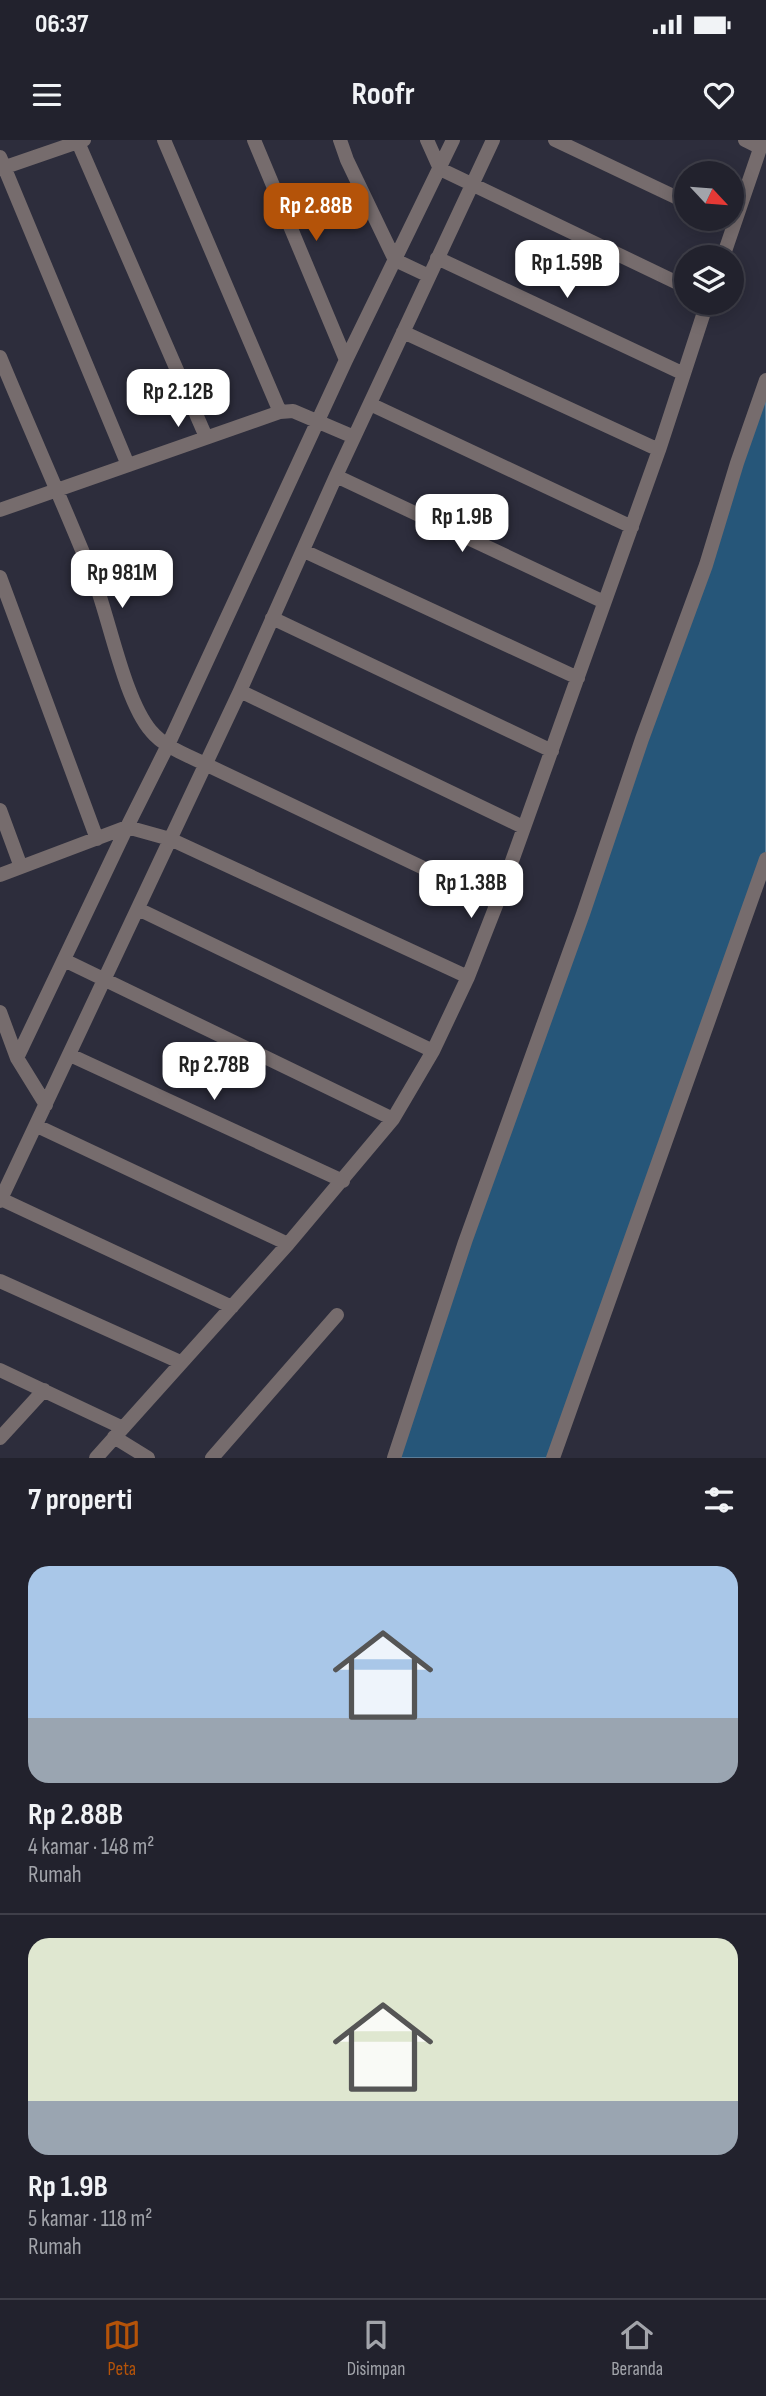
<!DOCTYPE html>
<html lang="id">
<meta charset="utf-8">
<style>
:root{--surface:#22222d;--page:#2e2f39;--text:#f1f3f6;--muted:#a2a4aa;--line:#3f3f49;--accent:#b45309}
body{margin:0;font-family:"Sofia Sans Condensed",sans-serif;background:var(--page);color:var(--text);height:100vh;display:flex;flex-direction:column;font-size:26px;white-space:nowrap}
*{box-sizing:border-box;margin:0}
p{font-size:23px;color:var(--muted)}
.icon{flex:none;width:38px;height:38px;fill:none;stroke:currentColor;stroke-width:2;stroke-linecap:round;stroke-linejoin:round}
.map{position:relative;height:1318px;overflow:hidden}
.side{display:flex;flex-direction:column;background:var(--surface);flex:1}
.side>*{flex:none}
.needle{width:46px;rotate:116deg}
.fabs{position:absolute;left:674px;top:21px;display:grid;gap:14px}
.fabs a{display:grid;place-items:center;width:70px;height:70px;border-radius:50%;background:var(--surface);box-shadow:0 4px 18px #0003,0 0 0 2px var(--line);font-size:35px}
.price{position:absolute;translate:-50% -60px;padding:0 16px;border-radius:14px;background:#fff;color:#222;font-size:23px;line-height:46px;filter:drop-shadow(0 2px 4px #0008)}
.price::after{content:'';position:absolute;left:50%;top:42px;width:21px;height:16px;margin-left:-10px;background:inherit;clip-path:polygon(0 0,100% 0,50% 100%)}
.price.on{background:var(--accent);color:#fff}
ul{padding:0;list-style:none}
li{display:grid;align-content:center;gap:14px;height:371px;padding:0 28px}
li+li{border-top:2px solid var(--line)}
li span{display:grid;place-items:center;height:217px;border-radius:21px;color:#555}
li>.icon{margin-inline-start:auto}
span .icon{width:126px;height:126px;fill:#fffc;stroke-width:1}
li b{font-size:30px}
h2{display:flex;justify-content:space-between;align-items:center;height:84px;padding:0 28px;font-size:30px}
.status{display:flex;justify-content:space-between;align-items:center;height:49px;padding:0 35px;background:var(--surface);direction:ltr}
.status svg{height:19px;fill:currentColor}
header{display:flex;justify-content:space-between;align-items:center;height:91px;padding:0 28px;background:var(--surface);font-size:32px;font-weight:700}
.tabs{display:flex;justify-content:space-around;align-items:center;height:98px;border-top:2px solid var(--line);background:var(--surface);font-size:19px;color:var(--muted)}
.tabs a{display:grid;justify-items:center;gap:4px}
.tabs .on{color:var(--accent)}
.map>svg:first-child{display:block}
.water{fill:#265679;stroke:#5b7d98;stroke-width:2}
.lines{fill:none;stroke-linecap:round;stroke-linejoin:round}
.street{stroke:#766c6d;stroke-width:14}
</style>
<div class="status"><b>06:37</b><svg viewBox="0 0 49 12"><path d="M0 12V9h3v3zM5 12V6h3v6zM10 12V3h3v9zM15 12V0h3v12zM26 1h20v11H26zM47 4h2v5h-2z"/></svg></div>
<header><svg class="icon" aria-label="menu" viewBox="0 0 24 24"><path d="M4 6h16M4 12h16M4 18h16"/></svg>Roofr<svg class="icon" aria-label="heart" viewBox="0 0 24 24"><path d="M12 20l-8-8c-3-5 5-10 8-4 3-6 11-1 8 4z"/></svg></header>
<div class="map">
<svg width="766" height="1318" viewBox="0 0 766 1318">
<rect width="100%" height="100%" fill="#2d2d3c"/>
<!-- water -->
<path class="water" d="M 766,244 L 766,719 L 553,1318 L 394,1318 Z"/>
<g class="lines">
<!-- street -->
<path class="street" d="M 77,0 L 206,297
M 164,0 L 280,272
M 254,0 L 346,220
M 340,0 L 347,20 L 395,120 L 429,136
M 427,0 L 440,29 L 686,147
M 555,0 L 686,62
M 745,0 L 761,8
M 0,17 L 128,325
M 0,29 L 84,0
M 723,117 L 763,0
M 437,118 L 682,233
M 403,192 L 659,310
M 0,217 C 31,292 65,367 95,442 C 110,482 125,561 151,591 C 164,607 187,615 205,624 L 497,763
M 370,264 L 632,387
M 336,336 L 604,462
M 0,370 L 280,272 L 293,271 L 354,297
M 304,411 L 578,538
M 0,437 L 97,699
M 272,478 L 552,611
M 240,551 L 523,687
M 0,670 L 21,727
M 0,735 L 127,687 L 170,699 L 468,837
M 138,769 L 433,911
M 64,820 L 393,979
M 0,872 L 17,918 L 46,965
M 70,915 L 343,1041
M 17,918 L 127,687 L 168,605 L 346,220 L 453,0
M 37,986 L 288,1104
M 1,1059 L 232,1167
M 0,1061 L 240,551 L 336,336 L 493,0
M 0,1141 L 180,1222
M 0,1230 L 123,1288
M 114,1297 L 148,1318
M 0,1298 L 44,1250
M 96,1318 L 288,1104 L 393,979 L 433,911 L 468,837 L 497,763 L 659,310 L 707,163
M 212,1318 L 337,1175
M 394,1318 L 465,1102 L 583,774 L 642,599 L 706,425 L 737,323 L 766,240
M 553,1318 L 766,719"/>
</g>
</svg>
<div class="fabs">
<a><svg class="needle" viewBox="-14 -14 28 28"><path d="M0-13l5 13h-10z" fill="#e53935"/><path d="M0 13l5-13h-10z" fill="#a2a4aa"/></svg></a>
<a><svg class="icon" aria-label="layers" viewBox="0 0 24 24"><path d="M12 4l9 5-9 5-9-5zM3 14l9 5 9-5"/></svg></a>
</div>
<b class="price on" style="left:316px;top:103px">Rp 2.88B</b>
<b class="price" style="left:567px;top:160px">Rp 1.59B</b>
<b class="price" style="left:178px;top:289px">Rp 2.12B</b>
<b class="price" style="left:462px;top:414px">Rp 1.9B</b>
<b class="price" style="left:122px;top:470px">Rp 981M</b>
<b class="price" style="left:471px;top:780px">Rp 1.38B</b>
<b class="price" style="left:214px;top:962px">Rp 2.78B</b>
</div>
<section class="side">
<h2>7 properti<svg class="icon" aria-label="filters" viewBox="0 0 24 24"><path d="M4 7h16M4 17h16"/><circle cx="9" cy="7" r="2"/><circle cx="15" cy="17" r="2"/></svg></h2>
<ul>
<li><span style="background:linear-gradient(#a9c7e8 70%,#9aa5b1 0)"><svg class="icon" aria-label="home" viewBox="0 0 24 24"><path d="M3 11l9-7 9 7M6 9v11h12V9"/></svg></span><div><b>Rp 2.88B</b><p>4 kamar · 148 m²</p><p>Rumah</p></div></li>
<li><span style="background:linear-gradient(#dfe7d0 75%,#9aa5b1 0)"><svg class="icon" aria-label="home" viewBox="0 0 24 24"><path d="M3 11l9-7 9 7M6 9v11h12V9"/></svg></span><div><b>Rp 1.9B</b><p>5 kamar · 118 m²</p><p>Rumah</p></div></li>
</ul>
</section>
<nav class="tabs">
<a class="on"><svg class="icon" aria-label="map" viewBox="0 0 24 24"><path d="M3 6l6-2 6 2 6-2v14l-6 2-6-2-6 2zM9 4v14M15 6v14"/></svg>Peta</a>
<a><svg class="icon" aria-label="saved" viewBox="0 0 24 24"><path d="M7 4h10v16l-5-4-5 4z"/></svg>Disimpan</a>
<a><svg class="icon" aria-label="home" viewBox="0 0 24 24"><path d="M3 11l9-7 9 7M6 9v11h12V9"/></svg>Beranda</a>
</nav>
